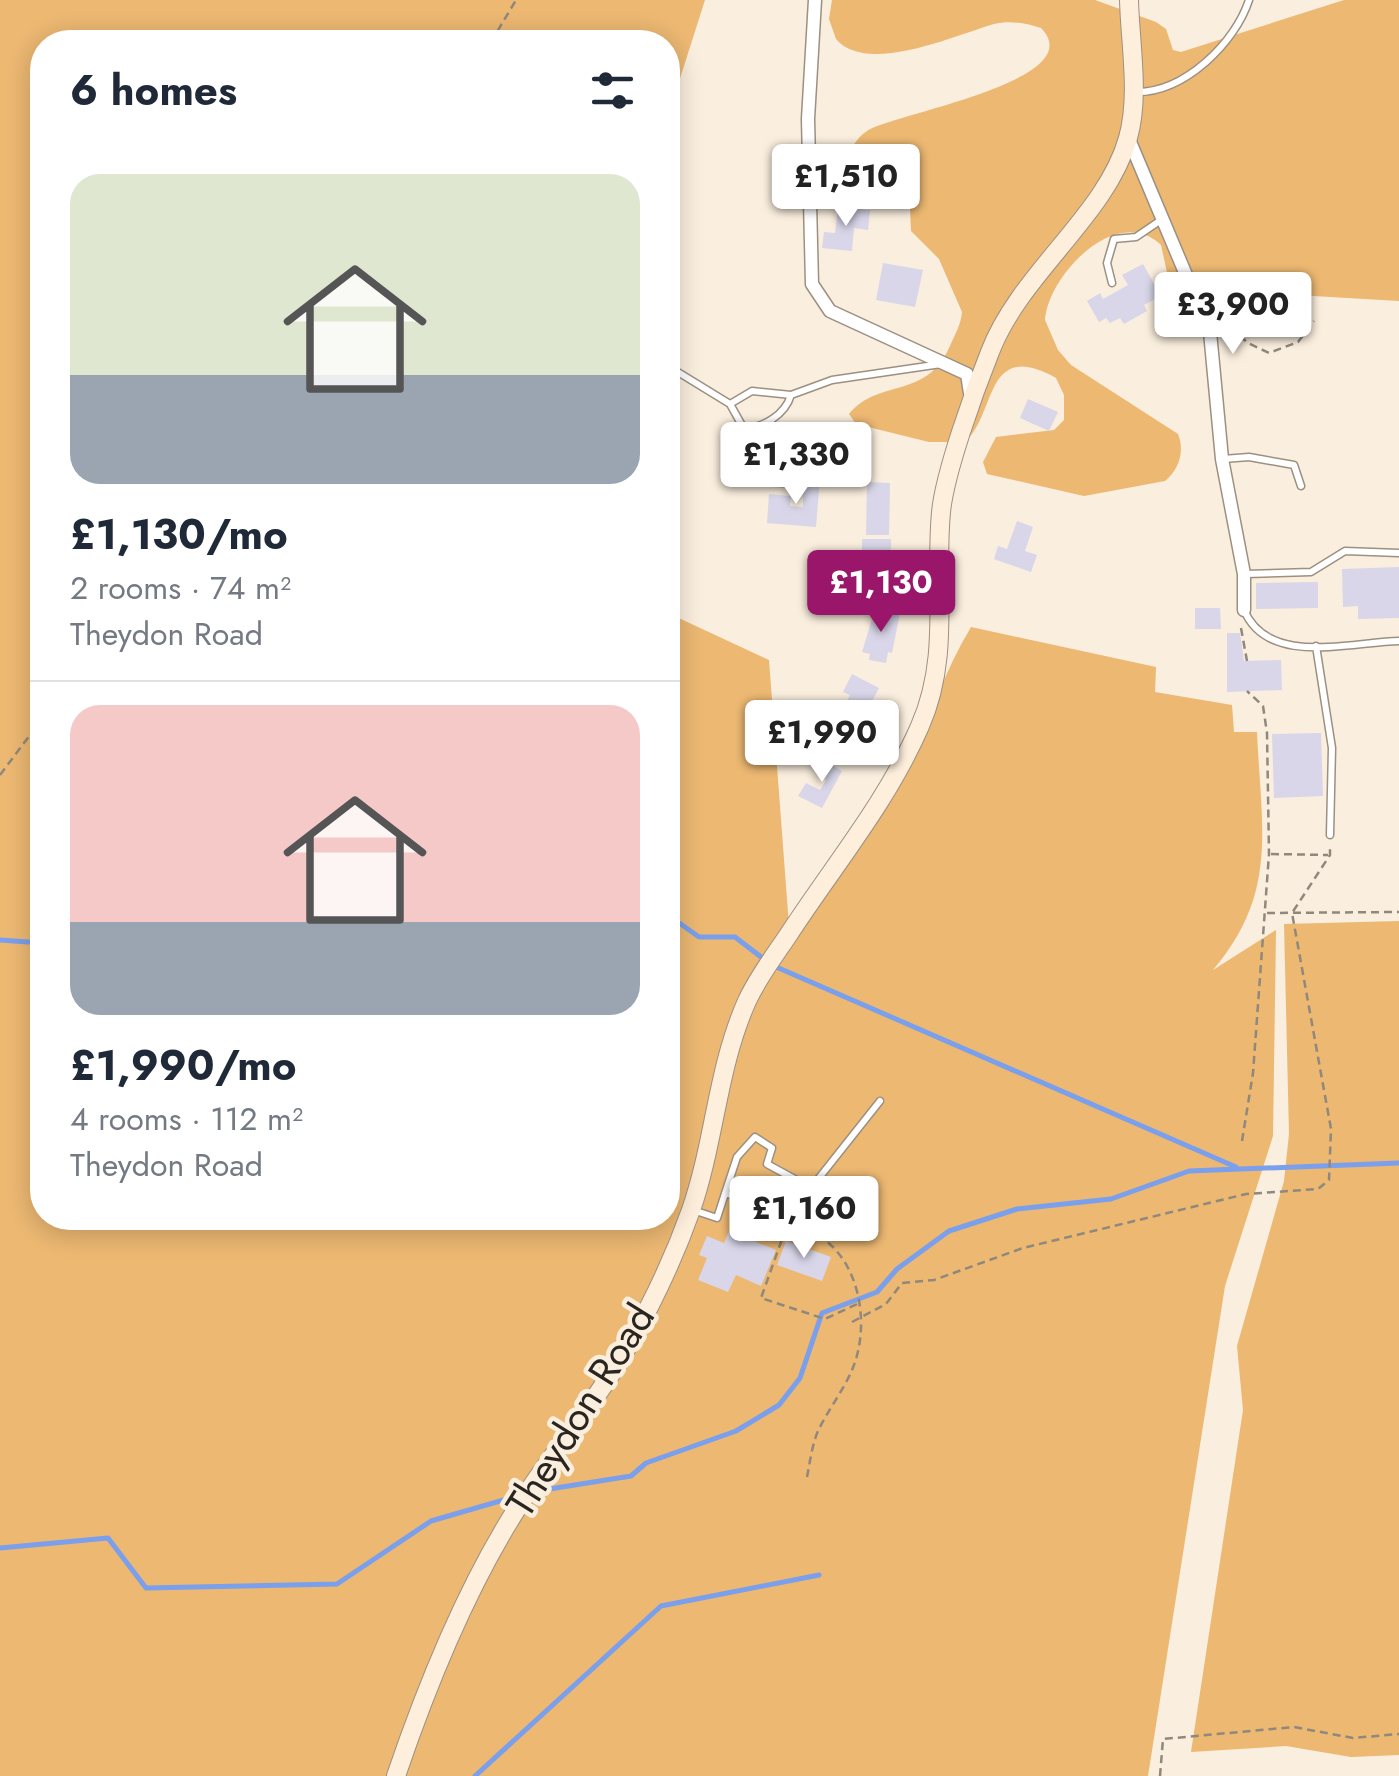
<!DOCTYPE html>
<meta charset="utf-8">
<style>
:root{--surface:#fff;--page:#f2f2f3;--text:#1f2937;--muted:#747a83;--line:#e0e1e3;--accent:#9a166a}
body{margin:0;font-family:Jost,sans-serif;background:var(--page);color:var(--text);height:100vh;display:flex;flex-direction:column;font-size:38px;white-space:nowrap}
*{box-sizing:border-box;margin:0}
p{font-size:32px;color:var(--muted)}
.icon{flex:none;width:55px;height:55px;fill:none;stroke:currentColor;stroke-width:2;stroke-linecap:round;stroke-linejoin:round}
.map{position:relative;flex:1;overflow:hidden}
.panel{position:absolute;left:30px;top:30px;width:650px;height:1200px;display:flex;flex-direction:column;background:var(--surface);border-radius:40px;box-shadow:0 5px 25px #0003}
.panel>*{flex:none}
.price{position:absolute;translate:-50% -85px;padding:0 22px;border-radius:10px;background:#fff;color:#222;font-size:32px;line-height:65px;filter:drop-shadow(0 2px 5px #0008)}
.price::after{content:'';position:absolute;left:50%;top:60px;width:30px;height:22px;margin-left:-15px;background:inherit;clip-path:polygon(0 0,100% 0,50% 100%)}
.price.active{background:var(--accent);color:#fff}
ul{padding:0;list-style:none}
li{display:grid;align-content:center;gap:20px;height:530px;padding:0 40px}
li+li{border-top:2px solid var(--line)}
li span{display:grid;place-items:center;height:310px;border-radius:30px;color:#555}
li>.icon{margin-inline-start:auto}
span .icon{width:180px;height:180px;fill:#fffc;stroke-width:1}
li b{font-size:42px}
h2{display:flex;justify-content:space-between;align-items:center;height:120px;padding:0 40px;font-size:42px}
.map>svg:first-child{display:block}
.green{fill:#ecb872}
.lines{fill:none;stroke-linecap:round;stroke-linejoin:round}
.stream{stroke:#7a9fec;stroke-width:5}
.building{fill:#d8d6e8}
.lane-casing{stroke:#9c9082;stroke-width:9}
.street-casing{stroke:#9c9082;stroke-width:15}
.secondary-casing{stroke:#9c9082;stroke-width:20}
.path{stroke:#90887d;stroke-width:2.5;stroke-dasharray:8 5;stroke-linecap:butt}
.lane{stroke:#fff;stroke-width:6}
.street{stroke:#fff;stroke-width:12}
.secondary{stroke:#feeedc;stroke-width:18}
.labels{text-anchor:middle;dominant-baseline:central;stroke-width:9;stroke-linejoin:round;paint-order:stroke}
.street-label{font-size:40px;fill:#2a251f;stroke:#faeede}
</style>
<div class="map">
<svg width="1399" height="1776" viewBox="0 0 1399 1776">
<rect width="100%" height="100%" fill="#faeede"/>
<!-- green -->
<path class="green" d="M 0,0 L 705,0 L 668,116 L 668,42 L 42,42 L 42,1218 L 668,1218 L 668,613 L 769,660 L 790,939 C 824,887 868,842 897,788 C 925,735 940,678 971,627 L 1156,667 L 1155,692 L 1232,705 L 1234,732 L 1257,732 C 1261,827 1279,893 1213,970 L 1276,930 L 1273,1136 L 1225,1286 L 1148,1776 L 0,1776 Z
M 832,0 L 1095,0 L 1156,22 L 1166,29 L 1173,50 L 1181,52 L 1344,0 L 1399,0 L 1399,301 L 1245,292 L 1219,299 L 1201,319 L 1170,286 L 1161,245 C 1117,203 1048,275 1045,320 L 1058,350 L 1071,365 L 1178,434 C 1185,451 1179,470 1165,481 L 1084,496 L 987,474 L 983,462 L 996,437 L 1054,430 L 1064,420 L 1064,395 L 1056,378 C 984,338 997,414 965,442 L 929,442 L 856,424 L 849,414 C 879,378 925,400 949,348 C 954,336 961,325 962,312 L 939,259 L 911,231 L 909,185 L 901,179 L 849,176 L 843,170 C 846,155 855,139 867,131 C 891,114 1093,81 1041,28 C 1027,23 1009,20 994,24 C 958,34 867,76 836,39 L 829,19 Z
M 1399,921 L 1399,1755 L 1351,1757 L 1286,1746 L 1191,1752 L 1243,1410 L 1237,1346 L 1284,1181 L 1289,1134 L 1284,924 Z"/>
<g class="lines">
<!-- stream -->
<path class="stream" d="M 668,915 L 699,937 L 735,937 L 765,960
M 0,940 L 42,943
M 774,966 L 1236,1167
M 537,1491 L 631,1476 L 646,1463 L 736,1431 L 779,1405 L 800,1378 L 822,1313 L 877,1292 L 897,1269 L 949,1231 L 1017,1209 L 1111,1199 L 1189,1171 L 1399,1163
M 0,1548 L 108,1538 L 146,1588 L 337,1584 L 431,1521 L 517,1496
M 475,1776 L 661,1606 L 819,1575"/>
</g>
<!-- building -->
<path class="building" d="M 838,207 L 870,210 L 868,230 L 854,228 L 852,251 L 822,248 L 824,232 L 835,233 Z
M 883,263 L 923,270 L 915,307 L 876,300 Z
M 1143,264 L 1161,296 L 1144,305 L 1147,311 L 1124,324 L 1120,318 L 1110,323 L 1106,318 L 1099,322 L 1087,301 L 1100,293 L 1103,299 L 1128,285 L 1122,275 Z
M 1028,399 L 1058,412 L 1049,431 L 1020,418 Z
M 802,478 L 820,479 L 816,527 L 767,523 L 769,494 L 791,496 L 790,506 L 803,507 Z
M 867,482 L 890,483 L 889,535 L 866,535 Z
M 1017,521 L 1033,527 L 1025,551 L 1037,555 L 1031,572 L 994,559 L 998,546 L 1007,549 Z
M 862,539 L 891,539 L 890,599 L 862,599 Z
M 1399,567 L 1399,618 L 1358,619 L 1358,606 L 1343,607 L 1342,569 Z
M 1318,582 L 1318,608 L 1256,609 L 1256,583 Z
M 1195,608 L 1220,608 L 1221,629 L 1195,629 Z
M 875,609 L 900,613 L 892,653 L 888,652 L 886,663 L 869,660 L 870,654 L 862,652 Z
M 1227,633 L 1240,633 L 1244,661 L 1281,660 L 1282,690 L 1227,692 Z
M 852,674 L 879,688 L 858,728 L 838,718 L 850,695 L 843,692 Z
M 1321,733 L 1323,796 L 1274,798 L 1272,734 Z
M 823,760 L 842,771 L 822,808 L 798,796 L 806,783 L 820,790 L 826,780 L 816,774 Z
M 729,1231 L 776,1250 L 761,1286 L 736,1275 L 728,1292 L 698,1280 L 707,1258 L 699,1255 L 707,1236 L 724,1243 Z
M 786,1241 L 831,1257 L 822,1281 L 777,1265 Z"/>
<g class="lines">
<!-- lane casing -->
<g class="lane-casing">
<path id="lane" d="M 1137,92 C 1185,92 1235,43 1249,0
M 1112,283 L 1107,263 L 1114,239 L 1136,237 L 1161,220
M 668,366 L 730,404
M 752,391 L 791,395 C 785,415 764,427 744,429 L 730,404 Z
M 791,395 L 832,380 L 941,364
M 763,427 L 762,448 L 772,481
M 1223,459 L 1249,457 L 1294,465 L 1301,486
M 753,482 L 790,483
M 1246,574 L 1311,572 L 1345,551 L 1399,553
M 1244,610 C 1268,667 1350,642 1399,641
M 1316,646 L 1332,748 L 1330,835
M 811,1188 L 880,1101
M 693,1210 L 717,1218 L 737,1157 L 755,1137 L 772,1148 L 767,1164 L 811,1188 L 797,1219 L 725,1193
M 797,1219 L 822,1229 L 838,1189"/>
</g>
<!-- street casing -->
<g class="street-casing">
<path id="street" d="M 815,0 L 808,119 L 812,284 L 830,311 L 967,374 L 970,393
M 1128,137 L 1210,332 L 1222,459 L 1244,574 L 1244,610"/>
</g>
<!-- secondary casing -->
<g class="secondary-casing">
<path id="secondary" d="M 396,1776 C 427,1685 466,1588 518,1507 C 553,1452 597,1401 629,1344 C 653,1302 675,1255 691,1210 C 715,1141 717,1068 747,1001 C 758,977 775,955 789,934 C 834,865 887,802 920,726 C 951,656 934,586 941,512 C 945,472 974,392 990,352 C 1020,273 1107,215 1128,138 C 1140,96 1130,43 1129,0"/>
</g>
<!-- path -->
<path class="path" d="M 491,42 L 516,0
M 1220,319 L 1248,343 L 1269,353 L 1298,342 L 1314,321
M 1241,628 L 1247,661
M 0,775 L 42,719
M 1271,854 L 1328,855
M 1267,913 L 1399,912
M 1242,1141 L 1253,1073 L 1269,854 L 1267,733 L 1263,706 L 1247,691
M 786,1228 L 761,1298 L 825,1319 L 857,1304
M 852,1322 L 886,1304 L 902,1283 L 934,1280 L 1023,1248 L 1246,1194 L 1318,1189 L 1329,1180 L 1331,1129 L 1292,913 L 1330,855 L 1330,845
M 807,1477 C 810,1462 812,1445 818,1431 C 828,1410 843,1391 852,1370 C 870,1328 861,1268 826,1241
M 1160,1776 L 1163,1739 L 1294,1727 L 1353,1738 L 1399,1734"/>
<!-- lane -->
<use href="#lane" class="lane"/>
<!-- street -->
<use href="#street" class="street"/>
<!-- secondary -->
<use href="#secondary" class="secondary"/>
</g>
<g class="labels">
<!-- street labels -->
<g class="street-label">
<text transform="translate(580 1410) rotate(-58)">Theydon Road</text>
</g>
</g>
</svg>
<b class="price" style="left:846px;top:229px">£1,510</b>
<b class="price" style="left:1233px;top:357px">£3,900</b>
<b class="price" style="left:796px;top:507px">£1,330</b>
<b class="price active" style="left:881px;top:635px">£1,130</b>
<b class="price" style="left:822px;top:785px">£1,990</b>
<b class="price" style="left:804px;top:1261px">£1,160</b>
<section class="panel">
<h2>6 homes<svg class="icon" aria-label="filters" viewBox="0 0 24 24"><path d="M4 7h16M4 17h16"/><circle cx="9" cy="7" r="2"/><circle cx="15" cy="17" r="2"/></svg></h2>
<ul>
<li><span style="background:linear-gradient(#dfe7d0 65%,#9aa5b1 0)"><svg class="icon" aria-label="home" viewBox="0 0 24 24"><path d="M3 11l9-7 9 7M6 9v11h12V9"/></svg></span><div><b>£1,130/mo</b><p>2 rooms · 74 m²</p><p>Theydon Road</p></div></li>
<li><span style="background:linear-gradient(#f6c9c9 70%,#9aa5b1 0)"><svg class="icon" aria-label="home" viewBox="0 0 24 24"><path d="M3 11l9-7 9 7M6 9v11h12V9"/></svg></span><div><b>£1,990/mo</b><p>4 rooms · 112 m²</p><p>Theydon Road</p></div></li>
</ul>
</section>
</div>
